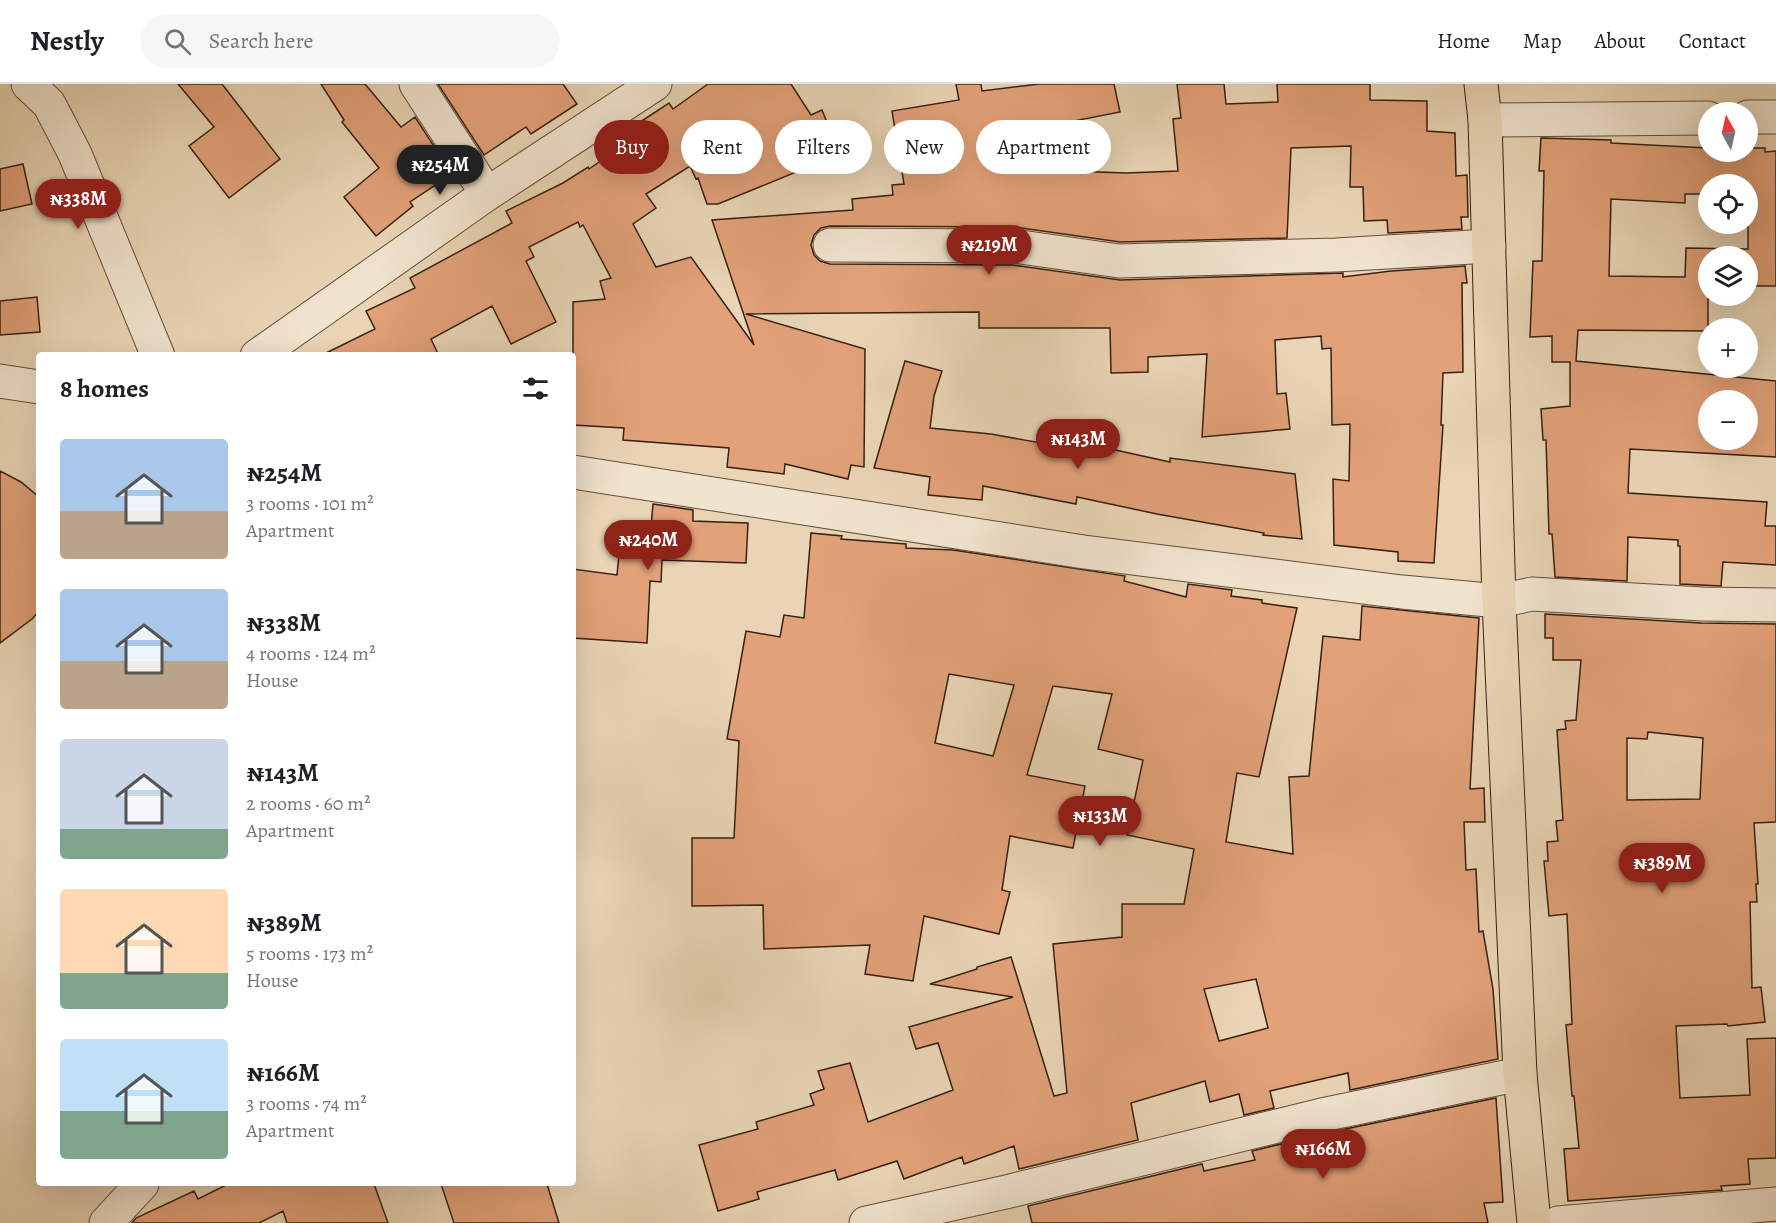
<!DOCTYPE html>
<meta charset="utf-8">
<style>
:root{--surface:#fff;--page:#f6f6f6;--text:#202124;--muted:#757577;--line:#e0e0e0;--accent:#8f2418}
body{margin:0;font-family:Alegreya,serif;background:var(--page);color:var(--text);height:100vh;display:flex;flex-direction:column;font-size:22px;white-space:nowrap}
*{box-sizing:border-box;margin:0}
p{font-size:20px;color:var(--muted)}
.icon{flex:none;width:33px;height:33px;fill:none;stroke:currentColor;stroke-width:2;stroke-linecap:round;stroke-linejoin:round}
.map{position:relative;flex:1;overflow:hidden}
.panel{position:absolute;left:36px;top:268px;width:540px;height:834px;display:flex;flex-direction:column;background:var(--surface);border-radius:6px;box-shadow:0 6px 24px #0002}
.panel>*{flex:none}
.top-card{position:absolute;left:594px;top:36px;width:570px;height:54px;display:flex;gap:12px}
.needle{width:39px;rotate:352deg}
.tools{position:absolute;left:1698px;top:18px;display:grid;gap:12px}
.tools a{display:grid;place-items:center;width:60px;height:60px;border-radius:50%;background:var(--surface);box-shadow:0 6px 24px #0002;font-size:30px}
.price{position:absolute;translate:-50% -51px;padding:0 14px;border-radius:21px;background:var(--accent);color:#fff;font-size:20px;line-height:39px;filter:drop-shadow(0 2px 3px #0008)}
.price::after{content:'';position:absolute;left:50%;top:36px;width:18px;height:14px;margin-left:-9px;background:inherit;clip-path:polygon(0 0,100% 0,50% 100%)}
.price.on{background:#222;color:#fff}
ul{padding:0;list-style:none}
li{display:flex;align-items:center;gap:18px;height:150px;padding:0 24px}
li span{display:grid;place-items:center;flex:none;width:168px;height:120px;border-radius:6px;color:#555}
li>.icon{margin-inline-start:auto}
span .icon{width:72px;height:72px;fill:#fffc;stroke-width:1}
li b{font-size:26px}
h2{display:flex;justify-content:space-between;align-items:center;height:72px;padding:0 24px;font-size:26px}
.pill{padding:0 21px;border-radius:27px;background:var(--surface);box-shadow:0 6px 24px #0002;font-size:21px;line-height:54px}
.pill.on{background:var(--accent);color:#fff}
header{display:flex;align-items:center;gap:36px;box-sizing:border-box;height:84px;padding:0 30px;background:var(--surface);border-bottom:2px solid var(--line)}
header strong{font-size:28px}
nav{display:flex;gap:33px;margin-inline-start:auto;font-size:21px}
.search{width:420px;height:54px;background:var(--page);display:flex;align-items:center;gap:15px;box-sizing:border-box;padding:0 21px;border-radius:33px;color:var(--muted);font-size:22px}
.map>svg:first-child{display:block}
.building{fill:#e2a179;stroke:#372012;stroke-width:1.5;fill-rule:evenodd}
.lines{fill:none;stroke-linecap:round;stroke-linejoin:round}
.minor-casing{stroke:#644d3b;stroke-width:35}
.major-casing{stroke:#372012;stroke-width:35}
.minor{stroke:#f1e4cf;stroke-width:33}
.major{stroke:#e9d5b5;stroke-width:33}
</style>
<header>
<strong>Nestly</strong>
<div class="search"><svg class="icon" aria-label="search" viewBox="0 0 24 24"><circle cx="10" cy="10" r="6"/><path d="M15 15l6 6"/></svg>Search here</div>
<nav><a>Home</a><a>Map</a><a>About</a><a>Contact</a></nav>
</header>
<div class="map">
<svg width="1776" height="1139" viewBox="0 0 1776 1139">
<rect width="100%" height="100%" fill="#e9d5b5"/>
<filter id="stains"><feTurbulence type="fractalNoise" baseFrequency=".00333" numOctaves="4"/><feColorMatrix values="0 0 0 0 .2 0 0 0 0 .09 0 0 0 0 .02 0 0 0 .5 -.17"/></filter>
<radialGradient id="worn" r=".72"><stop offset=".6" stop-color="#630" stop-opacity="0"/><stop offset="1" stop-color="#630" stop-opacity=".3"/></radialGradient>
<!-- building -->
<path class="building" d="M 178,0 L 222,0 L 280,75 L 229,114 L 189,62 L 214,43 Z
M 321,0 L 365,0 L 401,43 L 415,33 L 452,90 L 410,118 L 413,122 L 376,152 L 344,113 L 379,84 L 342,38 L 344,36 Z
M 438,0 L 563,0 L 577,20 L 531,50 L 526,43 L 484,71 Z
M 708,0 L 791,0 L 811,31 L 822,26 L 840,70 L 718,120 L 707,120 L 698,94 L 696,95 L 690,82 L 646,110 L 656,124 L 633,140 L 656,183 L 691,173 L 754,261 L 712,136 L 853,126 L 852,115 L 893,111 L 892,101 L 904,100 L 892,27 L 959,16 L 956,0 L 981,0 L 982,7 L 1039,0 L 1114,0 L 1120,28 L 1043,43 L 1044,86 L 1126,89 L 1178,87 L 1173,35 L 1181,34 L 1177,0 L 1224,0 L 1226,20 L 1278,18 L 1277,0 L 1370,0 L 1370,16 L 1427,17 L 1427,47 L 1455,49 L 1456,92 L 1467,91 L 1468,133 L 1461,133 L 1462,145 L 1388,149 L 1387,136 L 1364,137 L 1363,103 L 1350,103 L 1351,62 L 1291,64 L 1287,154 L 1120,158 L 1014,143 L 830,142 L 821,144 L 814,151 L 811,161 L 814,171 L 820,177 L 830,180 L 1013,181 L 1120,196 L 1343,189 L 1343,193 L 1391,187 L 1465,182 L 1467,199 L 1462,199 L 1463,288 L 1443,289 L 1441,341 L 1443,341 L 1434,479 L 1398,477 L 1398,468 L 1334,461 L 1333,395 L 1349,397 L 1350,340 L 1332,341 L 1331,264 L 1322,265 L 1321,252 L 1275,256 L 1277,310 L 1286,309 L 1290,345 L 1202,353 L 1207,270 L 1148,273 L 1148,288 L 1111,289 L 1110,244 L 979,244 L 979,228 L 746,230 L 865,265 L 864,383 L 851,381 L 848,395 L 785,380 L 784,390 L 727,383 L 729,364 L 623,356 L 624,344 L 573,341 L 573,218 L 605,215 L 600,197 L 611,194 L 583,141 L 580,143 L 578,138 L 529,163 L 534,173 L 526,177 L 556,238 L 511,260 L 492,222 L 431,255 L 439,272 L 320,272 L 375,245 L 366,227 L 415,204 L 410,194 L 512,139 L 506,127 L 563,99 L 588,83 L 589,85 L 642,48 L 637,40 L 669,19 L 673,25 Z
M 1541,54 L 1611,56 L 1611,59 L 1708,64 L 1708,68 L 1748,68 L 1748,64 L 1765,64 L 1765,68 L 1776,67 L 1776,202 L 1748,202 L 1748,172 L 1708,172 L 1708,247 L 1578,246 L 1576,277 L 1776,297 L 1776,373 L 1630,365 L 1628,409 L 1767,418 L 1765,442 L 1776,442 L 1776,481 L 1723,478 L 1721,502 L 1680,500 L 1680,462 L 1678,462 L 1678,456 L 1628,453 L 1627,497 L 1555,493 L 1552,450 L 1549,450 L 1546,356 L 1543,356 L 1541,325 L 1570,322 L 1570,278 L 1552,278 L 1552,252 L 1530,253 L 1533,177 L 1542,177 L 1544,87 L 1539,87 ZM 1708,100 L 1748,100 L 1748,165 L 1686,164 L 1685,193 L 1609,192 L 1611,115 L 1685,119 L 1685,110 L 1708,110 ZM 1708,316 L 1748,316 L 1748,356 L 1708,356 Z
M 23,80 L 32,120 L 0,127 L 0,85 Z
M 37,213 L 40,248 L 0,251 L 0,217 Z
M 905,277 L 942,287 L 934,312 L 930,344 L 991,350 L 1063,363 L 1065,355 L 1170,378 L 1170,374 L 1295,390 L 1302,455 L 1263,451 L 1264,449 L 1157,430 L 1077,413 L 1076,420 L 983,402 L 982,416 L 928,411 L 930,393 L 874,384 Z
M 0,387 L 21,398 L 39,413 L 39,527 L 32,535 L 0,559 Z
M 653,420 L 693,426 L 693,437 L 748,439 L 746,479 L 662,476 L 661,498 L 650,497 L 647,559 L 573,554 L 573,485 L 617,491 L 622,440 L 651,443 Z
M 811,449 L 842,452 L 841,455 L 906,460 L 906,464 L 953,466 L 1125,492 L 1124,497 L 1186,513 L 1188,500 L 1232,506 L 1231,512 L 1262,516 L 1262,519 L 1297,524 L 1259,693 L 1237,689 L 1226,758 L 1293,770 L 1289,693 L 1309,692 L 1323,552 L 1360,556 L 1362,522 L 1479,534 L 1470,705 L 1484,704 L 1485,738 L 1464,738 L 1466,786 L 1476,785 L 1479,848 L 1483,847 L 1493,905 L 1498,975 L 1350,1006 L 1348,989 L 1270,1007 L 1274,1024 L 1244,1031 L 1239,1010 L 1210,1018 L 1205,997 L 1131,1019 L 1138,1056 L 1019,1085 L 1014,1062 L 964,1080 L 962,1073 L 904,1095 L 897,1077 L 838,1096 L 835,1086 L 757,1108 L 759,1115 L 718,1127 L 699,1061 L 758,1045 L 756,1038 L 814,1021 L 810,1010 L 824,1005 L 818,987 L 850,979 L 868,1038 L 953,1006 L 938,959 L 916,965 L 909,943 L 1013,913 L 930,900 L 977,885 L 977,883 L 1011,873 L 1054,1012 L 1067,1009 L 1053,860 L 1122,853 L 1122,820 L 1184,820 L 1194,765 L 1127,751 L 1143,676 L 1098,665 L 1112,610 L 1053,602 L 1027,691 L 1085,702 L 1073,764 L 1010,752 L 1002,806 L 1010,808 L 999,850 L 924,832 L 913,897 L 865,890 L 870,861 L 764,865 L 763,821 L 692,822 L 692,754 L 734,754 L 739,657 L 727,655 L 746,547 L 780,553 L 784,531 L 804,534 ZM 949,590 L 1014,601 L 993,672 L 935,659 ZM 1256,895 L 1268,944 L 1219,957 L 1204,905 Z
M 1545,530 L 1701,539 L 1776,540 L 1776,738 L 1754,739 L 1758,800 L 1756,800 L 1757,818 L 1750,818 L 1752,904 L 1761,903 L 1765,938 L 1728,942 L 1727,940 L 1676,942 L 1680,1014 L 1750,1011 L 1747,955 L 1776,954 L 1776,1074 L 1748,1075 L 1750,1100 L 1721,1102 L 1722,1106 L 1568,1117 L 1564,1065 L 1579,1064 L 1574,1012 L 1572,1012 L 1566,941 L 1572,940 L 1567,830 L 1549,832 L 1544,777 L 1548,777 L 1547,758 L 1558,757 L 1556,737 L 1563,736 L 1557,646 L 1566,645 L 1565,637 L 1576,636 L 1581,576 L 1553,576 L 1553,554 L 1545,554 ZM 1648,648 L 1703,654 L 1700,715 L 1627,716 L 1627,654 L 1647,655 Z
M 1496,1014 L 1503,1118 L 1484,1119 L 1488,1139 L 1032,1139 L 1028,1122 L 1202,1080 L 1204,1087 L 1255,1076 L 1252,1067 L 1326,1049 Z
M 228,1100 L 374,1100 L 388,1139 L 287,1139 L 283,1127 L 259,1139 L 132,1139 L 136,1134 L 194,1107 L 198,1115 Z
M 441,1100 L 547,1100 L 559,1139 L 454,1139 Z"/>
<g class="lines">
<!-- minor casing -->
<g class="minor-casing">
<path id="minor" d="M 28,0 L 49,20 L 75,70 L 158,272
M 416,0 L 487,110
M 1748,33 L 1776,33
M 1485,36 L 1708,34
M 830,161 L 1014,162 L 1119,177 L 1336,171 L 1489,162
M 257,272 L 487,110 L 655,0
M 0,297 L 39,303
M 573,388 L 1084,468 L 1402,508 L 1499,517 L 1532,510 L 1702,520 L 1776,521
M 106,1139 L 142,1100
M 866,1139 L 1006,1108 L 1322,1031 L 1520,990
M 1558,1139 L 1776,1120"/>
</g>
<!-- major casing -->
<g class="major-casing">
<path id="major" d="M 1481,0 L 1485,36 L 1499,517 L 1520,990 L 1534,1139"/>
</g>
<!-- minor -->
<use href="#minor" class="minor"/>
<!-- major -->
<use href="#major" class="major"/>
</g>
<rect width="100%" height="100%" filter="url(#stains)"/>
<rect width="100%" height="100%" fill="url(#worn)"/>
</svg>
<div class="tools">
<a><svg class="needle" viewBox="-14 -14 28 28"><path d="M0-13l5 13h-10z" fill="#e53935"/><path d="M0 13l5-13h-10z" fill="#757577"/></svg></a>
<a><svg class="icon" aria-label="locate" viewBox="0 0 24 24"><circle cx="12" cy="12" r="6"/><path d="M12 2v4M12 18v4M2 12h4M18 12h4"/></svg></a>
<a><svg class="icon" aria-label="layers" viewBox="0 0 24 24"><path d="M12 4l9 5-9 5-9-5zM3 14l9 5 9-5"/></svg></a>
<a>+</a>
<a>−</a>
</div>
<b class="price on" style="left:440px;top:112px">₦254M</b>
<b class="price" style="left:78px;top:146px">₦338M</b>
<b class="price" style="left:989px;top:192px">₦219M</b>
<b class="price" style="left:1078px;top:386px">₦143M</b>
<b class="price" style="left:648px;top:487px">₦240M</b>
<b class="price" style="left:1100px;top:763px">₦133M</b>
<b class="price" style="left:1662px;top:810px">₦389M</b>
<b class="price" style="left:1323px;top:1096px">₦166M</b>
<div class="top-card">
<a class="pill on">Buy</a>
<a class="pill">Rent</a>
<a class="pill">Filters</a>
<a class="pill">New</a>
<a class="pill">Apartment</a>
</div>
<section class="panel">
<h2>8 homes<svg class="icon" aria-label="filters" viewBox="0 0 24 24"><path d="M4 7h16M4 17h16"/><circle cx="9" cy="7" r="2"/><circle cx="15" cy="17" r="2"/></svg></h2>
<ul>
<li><span style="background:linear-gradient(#a9c7e8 60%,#b9a48a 0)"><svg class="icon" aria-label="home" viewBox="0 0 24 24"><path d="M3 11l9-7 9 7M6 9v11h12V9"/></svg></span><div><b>₦254M</b><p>3 rooms · 101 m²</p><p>Apartment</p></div></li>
<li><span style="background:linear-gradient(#a9c7e8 60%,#b9a48a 0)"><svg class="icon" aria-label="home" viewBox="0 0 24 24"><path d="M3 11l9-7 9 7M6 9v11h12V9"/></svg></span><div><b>₦338M</b><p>4 rooms · 124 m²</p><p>House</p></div></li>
<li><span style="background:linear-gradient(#c9d6e8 75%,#7fa58c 0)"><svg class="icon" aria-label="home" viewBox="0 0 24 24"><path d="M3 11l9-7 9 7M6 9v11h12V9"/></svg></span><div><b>₦143M</b><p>2 rooms · 60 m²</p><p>Apartment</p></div></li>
<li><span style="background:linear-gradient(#ffd9b3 70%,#7fa58c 0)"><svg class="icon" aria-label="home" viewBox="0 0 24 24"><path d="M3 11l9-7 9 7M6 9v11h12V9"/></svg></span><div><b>₦389M</b><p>5 rooms · 173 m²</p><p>House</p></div></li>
<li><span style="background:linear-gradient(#bfe0f5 60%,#7fa58c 0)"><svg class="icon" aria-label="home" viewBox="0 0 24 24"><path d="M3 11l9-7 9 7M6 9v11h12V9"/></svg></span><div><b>₦166M</b><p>3 rooms · 74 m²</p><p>Apartment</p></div></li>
</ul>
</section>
</div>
